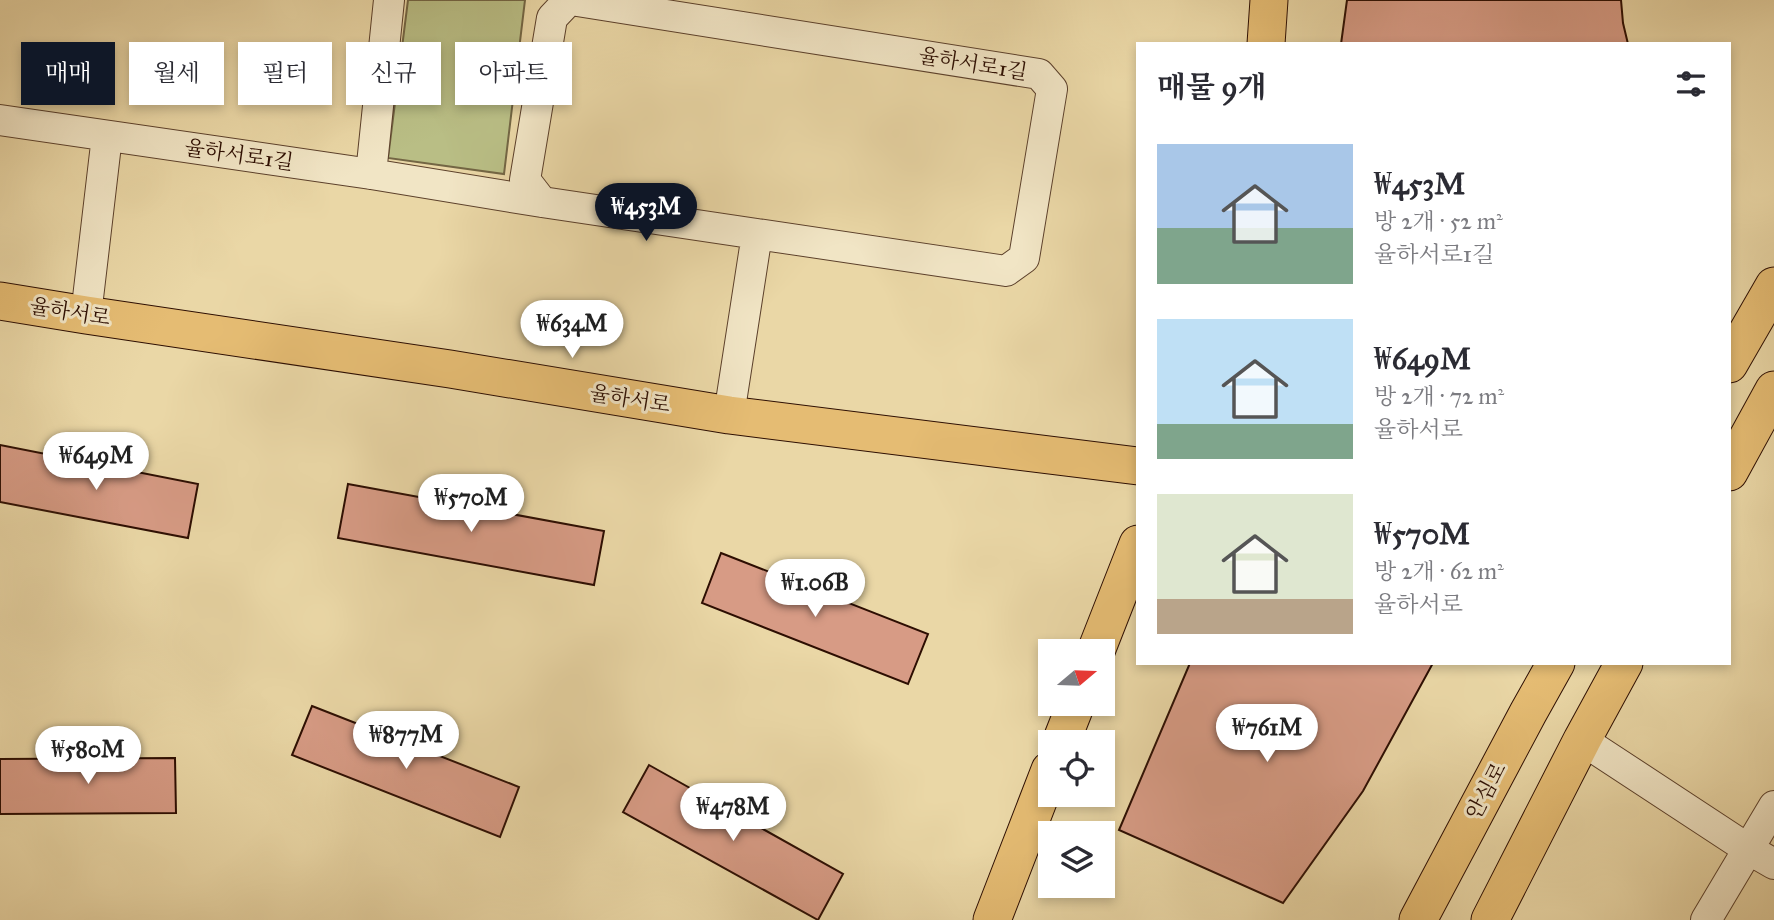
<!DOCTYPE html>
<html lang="ko">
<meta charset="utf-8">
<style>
:root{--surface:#fff;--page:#f2f2f3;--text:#2b2b33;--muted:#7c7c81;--accent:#111827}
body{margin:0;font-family:"IM FELL Great Primer","Noto Serif KR",serif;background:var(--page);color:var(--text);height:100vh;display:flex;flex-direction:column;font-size:26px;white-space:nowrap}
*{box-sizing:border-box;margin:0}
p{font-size:23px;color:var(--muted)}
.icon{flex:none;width:38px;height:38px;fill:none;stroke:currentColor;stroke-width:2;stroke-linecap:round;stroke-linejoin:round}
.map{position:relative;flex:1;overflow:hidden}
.drawer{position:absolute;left:1136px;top:42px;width:595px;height:623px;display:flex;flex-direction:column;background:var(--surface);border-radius:0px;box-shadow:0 4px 10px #0003}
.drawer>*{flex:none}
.banner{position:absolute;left:21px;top:42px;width:665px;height:63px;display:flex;gap:14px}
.needle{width:46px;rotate:71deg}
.controls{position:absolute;left:1038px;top:639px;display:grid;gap:14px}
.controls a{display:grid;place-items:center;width:77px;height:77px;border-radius:0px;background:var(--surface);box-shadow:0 4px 10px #0003;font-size:35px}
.price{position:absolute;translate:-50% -60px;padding:0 16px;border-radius:24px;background:#fff;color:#222;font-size:23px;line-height:46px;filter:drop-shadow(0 2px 4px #0008)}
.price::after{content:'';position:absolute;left:50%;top:42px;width:21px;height:16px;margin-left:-10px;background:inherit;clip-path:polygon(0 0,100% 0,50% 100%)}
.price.active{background:var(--accent);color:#fff}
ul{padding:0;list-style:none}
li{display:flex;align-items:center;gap:21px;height:175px;padding:0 21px}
li span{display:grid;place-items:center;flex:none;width:196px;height:140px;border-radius:0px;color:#555}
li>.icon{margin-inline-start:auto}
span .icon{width:84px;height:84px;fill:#fffc;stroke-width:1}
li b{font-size:30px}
h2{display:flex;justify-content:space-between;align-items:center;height:84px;padding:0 21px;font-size:30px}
.tag{padding:0 24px;border-radius:0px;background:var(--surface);box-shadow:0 4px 10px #0003;font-size:24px;line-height:63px}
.tag.active{background:var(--accent);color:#fff}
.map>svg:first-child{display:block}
.green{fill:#b9be85;stroke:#736644;stroke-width:2}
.building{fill:#d79b85;stroke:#2d0e02;stroke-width:2}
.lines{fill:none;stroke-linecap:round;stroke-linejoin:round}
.minor-casing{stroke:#5c402b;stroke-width:32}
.major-casing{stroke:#2d0e02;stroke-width:39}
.minor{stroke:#f1e5c5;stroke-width:30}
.major{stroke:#e5bc73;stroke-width:37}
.labels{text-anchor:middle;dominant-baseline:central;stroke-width:6;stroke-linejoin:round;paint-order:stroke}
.street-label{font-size:21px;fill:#2d0e02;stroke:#f1e5c5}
</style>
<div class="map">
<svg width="1774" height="920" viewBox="0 0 1774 920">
<rect width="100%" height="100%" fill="#ead7a6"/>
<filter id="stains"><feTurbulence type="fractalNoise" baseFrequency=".00286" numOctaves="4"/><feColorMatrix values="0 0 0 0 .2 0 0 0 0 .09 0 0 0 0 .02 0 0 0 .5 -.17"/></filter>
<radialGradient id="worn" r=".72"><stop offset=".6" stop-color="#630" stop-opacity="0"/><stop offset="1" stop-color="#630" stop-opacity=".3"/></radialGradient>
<!-- green -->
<path class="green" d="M 408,0 L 525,0 L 504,174 L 388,158 Z"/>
<!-- building -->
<path class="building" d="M 1347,0 L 1621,0 L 1623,23 L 1628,44 L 1341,44 Z
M 0,445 L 198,484 L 188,538 L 0,502 Z
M 348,484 L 604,531 L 594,585 L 338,538 Z
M 721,553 L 928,634 L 908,684 L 702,603 Z
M 1190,663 L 1433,663 L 1363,791 L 1283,903 L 1119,830 Z
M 312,706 L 519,787 L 500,837 L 292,755 Z
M 175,758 L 176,813 L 0,814 L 0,759 Z
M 649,765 L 843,874 L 818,920 L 623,812 Z"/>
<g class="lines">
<!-- minor casing -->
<g class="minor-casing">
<path id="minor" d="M 571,0 L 1039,74 L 1052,89 L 1024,258 L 1006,271 L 757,234 L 729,415
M 0,120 L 371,174 L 542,202 L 757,234
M 371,174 L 389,0
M 542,202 L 525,180 L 552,18 L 569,0
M 86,315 L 107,136
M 1582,740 L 1748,849 L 1774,864
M 1706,920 L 1774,806"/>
</g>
<!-- major casing -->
<g class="major-casing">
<path id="major" d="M 1266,44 L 1269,0
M 0,301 L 86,315 L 450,369 L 729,415 L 1138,466
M 1729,364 L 1774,286
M 1729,472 L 1774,390
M 1096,651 L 1138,544
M 1061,742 L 1076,704
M 992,920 L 1050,770
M 1418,920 L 1528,713 L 1556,663
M 1490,920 L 1582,740 L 1624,663"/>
</g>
<!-- minor -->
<use href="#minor" class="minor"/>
<!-- major -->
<use href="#major" class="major"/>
</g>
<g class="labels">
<!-- street labels -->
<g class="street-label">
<text transform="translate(973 64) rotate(9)">율하서로1길</text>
<text transform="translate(239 155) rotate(8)">율하서로1길</text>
<text transform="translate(70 312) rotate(9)">율하서로</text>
<text transform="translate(630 399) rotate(9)">율하서로</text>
<text transform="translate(1486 791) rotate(-62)">안심로</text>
</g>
</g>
<rect width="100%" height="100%" filter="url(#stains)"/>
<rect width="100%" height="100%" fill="url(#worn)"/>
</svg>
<div class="controls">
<a><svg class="needle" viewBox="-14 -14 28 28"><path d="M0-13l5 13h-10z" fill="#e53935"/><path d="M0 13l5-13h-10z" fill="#7c7c81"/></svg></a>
<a><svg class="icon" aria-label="locate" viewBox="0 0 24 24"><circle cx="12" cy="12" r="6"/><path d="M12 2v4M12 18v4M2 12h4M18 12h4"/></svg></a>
<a><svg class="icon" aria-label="layers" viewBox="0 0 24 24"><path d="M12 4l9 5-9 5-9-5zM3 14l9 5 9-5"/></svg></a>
</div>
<b class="price active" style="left:646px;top:243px">₩453M</b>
<b class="price" style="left:572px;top:360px">₩634M</b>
<b class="price" style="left:96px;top:492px">₩649M</b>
<b class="price" style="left:471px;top:534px">₩570M</b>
<b class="price" style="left:815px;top:619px">₩1.06B</b>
<b class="price" style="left:1267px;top:764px">₩761M</b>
<b class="price" style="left:406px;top:771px">₩877M</b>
<b class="price" style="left:88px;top:786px">₩580M</b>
<b class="price" style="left:733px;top:843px">₩478M</b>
<div class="banner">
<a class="tag active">매매</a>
<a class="tag">월세</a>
<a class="tag">필터</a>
<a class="tag">신규</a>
<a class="tag">아파트</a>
</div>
<section class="drawer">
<h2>매물 9개<svg class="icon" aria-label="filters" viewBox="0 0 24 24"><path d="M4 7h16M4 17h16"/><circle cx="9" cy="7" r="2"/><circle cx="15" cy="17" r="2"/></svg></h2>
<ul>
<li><span style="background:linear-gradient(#a9c7e8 60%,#7fa58c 0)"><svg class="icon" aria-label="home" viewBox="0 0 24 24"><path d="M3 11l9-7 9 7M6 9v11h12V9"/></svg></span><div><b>₩453M</b><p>방 2개 · 52 m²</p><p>율하서로1길</p></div></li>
<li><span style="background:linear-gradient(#bfe0f5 75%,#7fa58c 0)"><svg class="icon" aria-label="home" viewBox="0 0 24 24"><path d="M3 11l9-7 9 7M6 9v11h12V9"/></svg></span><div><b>₩649M</b><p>방 2개 · 72 m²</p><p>율하서로</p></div></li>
<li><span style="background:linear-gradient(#dfe7d0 75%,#b9a48a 0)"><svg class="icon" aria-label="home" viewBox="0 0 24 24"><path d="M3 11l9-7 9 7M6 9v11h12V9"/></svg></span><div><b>₩570M</b><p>방 2개 · 62 m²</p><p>율하서로</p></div></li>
</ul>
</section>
</div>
